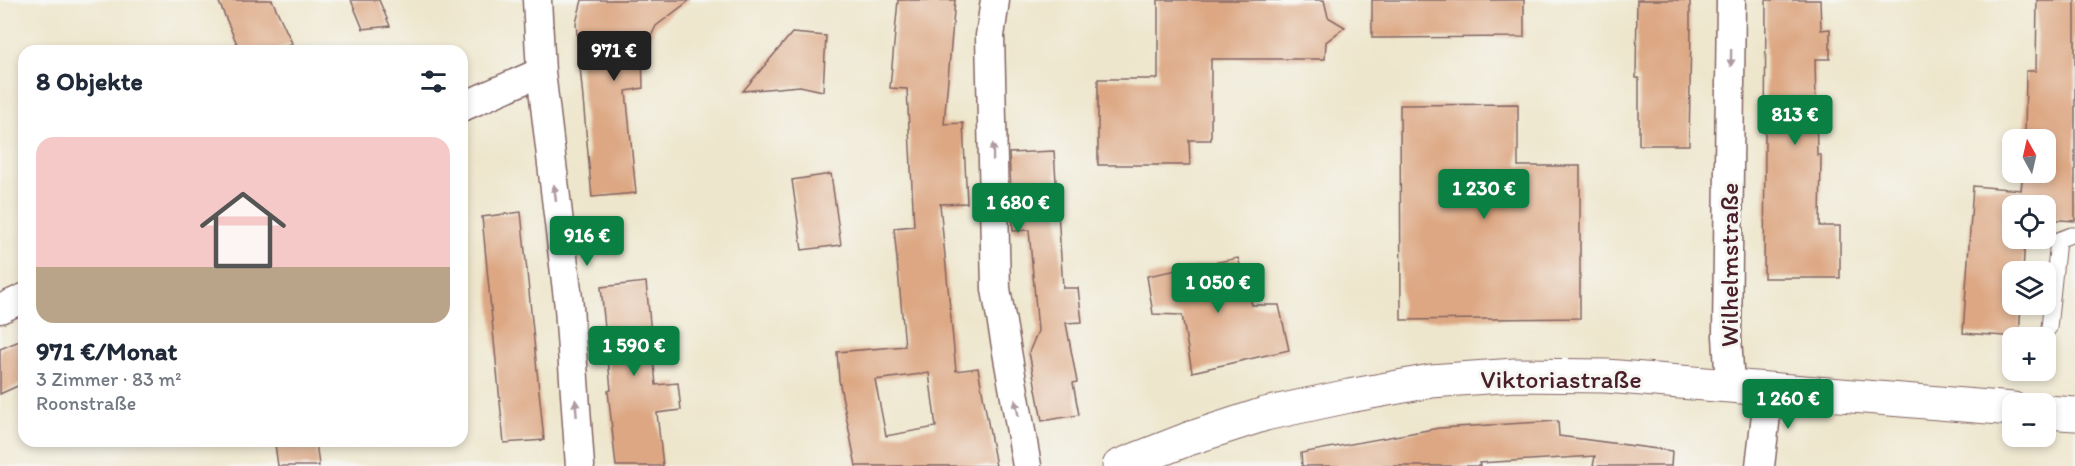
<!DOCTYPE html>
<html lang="de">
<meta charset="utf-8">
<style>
:root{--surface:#fff;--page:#f2f2f3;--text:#1f2937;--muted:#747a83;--line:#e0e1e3;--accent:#0b8043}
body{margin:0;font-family:Itim,sans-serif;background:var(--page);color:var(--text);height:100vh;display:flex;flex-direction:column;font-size:22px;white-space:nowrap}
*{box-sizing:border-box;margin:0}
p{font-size:20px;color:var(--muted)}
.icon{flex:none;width:33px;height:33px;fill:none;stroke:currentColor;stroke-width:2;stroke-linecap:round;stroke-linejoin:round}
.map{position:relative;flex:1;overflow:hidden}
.panel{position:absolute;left:18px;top:45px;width:450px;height:402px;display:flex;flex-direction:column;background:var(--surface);border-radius:18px;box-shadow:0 3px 9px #0003}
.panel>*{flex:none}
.needle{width:39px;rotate:352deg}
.controls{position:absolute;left:2002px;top:129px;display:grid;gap:12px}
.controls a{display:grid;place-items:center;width:54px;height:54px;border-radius:12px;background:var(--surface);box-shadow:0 3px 9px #0003;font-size:30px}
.price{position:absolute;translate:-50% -51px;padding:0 14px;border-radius:6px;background:var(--accent);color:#fff;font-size:20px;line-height:39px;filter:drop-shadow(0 2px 3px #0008)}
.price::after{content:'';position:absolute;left:50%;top:36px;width:18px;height:14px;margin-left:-9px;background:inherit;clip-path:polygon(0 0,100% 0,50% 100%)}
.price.current{background:#222;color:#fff}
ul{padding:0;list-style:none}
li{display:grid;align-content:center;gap:12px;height:318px;padding:0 18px}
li+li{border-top:2px solid var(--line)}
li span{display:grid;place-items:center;height:186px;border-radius:18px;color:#555}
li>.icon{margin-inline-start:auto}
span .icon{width:108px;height:108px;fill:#fffc;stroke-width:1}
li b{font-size:26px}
h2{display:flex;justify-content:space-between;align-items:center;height:72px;padding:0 18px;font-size:26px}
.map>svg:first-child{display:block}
.building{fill:#dda783;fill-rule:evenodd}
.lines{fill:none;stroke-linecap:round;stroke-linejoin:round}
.lane-casing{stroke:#836563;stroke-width:17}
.street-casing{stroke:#836563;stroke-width:31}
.primary-casing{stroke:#836563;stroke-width:35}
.lane{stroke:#fff;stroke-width:15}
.street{stroke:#fff;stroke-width:28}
.primary{stroke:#fff;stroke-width:33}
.oneway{fill:#ae9aa0}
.labels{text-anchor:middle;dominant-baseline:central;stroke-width:6;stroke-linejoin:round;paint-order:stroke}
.street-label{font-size:26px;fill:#4a1f2b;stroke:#f6f6f2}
</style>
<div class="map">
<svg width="2075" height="466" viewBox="0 0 2075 466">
<rect width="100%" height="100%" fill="#f6f6f2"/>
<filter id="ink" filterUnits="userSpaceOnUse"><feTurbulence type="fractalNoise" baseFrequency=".0167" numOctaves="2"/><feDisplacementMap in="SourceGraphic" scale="12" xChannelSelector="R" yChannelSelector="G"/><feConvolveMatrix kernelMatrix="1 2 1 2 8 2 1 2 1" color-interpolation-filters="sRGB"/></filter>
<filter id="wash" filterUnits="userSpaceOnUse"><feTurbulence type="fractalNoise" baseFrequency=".008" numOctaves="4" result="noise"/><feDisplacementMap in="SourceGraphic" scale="24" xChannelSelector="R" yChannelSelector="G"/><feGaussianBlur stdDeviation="1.35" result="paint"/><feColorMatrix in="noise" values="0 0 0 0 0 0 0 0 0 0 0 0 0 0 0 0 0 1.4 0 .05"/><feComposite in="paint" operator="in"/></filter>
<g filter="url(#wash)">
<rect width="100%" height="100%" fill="#eee6cc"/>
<g id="blocks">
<!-- building -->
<path class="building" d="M 218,0 L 272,0 L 292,43 L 274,51 L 240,51 Z
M 351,0 L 379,0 L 390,26 L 363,29 Z
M 582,0 L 690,0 L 656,26 L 642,55 L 643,88 L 626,91 L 636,193 L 592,197 L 576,23 Z
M 898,0 L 955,0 L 944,124 L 963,123 L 967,203 L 940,204 L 956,371 L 978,368 L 996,466 L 856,466 L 839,380 L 837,352 L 905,346 L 894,228 L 914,226 L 907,89 L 890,88 ZM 929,373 L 936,427 L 886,436 L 875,380 Z
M 1158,0 L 1324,0 L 1328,17 L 1345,27 L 1326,42 L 1325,59 L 1211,59 L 1211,140 L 1189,140 L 1190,165 L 1098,165 L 1098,79 L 1158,79 Z
M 1372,0 L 1524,0 L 1524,37 L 1372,38 Z
M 1637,0 L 1690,0 L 1690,29 L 1691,29 L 1689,145 L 1639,145 L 1639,78 L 1636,78 Z
M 1766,0 L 1820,0 L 1821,30 L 1830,29 L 1830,59 L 1815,59 L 1817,155 L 1821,155 L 1820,226 L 1840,226 L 1840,278 L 1764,278 Z
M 2037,0 L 2075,0 L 2075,221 L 2046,219 L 2046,206 L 2013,206 L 2013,238 L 2025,238 L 2023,272 L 2013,272 L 2013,304 L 2021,304 L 2019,337 L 1963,333 L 1973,186 L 2021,190 L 2023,172 L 2046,172 L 2046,140 L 2025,140 L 2026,71 L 2036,71 Z
M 792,33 L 826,36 L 823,91 L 800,86 L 743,91 Z
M 1518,104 L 1518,166 L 1580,166 L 1580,318 L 1401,320 L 1400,105 Z
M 1054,151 L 1063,288 L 1078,288 L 1082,322 L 1066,323 L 1077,382 L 1073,383 L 1079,415 L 1042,421 L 1029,352 L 1038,331 L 1029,230 L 1013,231 L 1009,153 Z
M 831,174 L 841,245 L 802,250 L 792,180 Z
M 521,212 L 544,440 L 504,443 L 482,217 Z
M 1238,258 L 1252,305 L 1279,305 L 1289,350 L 1192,372 L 1182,315 L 1153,314 L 1147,276 Z
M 646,282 L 656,385 L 678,383 L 681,410 L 657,413 L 663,466 L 616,466 L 608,391 L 611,390 L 601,287 Z
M 24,339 L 24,383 L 0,394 L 0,349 Z
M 1558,421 L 1559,436 L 1672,451 L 1671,466 L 1593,466 L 1595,456 L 1479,463 L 1480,466 L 1302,466 L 1301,453 L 1439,428 Z
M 293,441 L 316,441 L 319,466 L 278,466 L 275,444 Z"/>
</g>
</g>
<g filter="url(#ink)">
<use href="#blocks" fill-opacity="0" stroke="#836563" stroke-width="1.5"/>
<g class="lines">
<!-- lane casing -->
<g class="lane-casing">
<path id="lane" d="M 2049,328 L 2058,240 L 2071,235 L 2075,235"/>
</g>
<!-- street casing -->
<g class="street-casing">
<path id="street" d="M 537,0 L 541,72 L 569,307 L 580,466
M 995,0 L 990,36 L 996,289 L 1027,466
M 462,107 L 541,72
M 0,309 L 24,298
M 1730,386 L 1727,336 L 1731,0
M 1760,466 L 1769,389"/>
</g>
<!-- primary casing -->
<g class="primary-casing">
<path id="primary" d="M 2046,412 L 2075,414
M 1119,466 L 1188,439 L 1265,414 L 1349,396 L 1431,381 L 1515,375 L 1606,376 L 2013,409"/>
</g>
<!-- lane -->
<use href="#lane" class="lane"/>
<!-- street -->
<use href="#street" class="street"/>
<!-- primary -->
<use href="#primary" class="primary"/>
</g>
<!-- one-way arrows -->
<defs><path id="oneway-solid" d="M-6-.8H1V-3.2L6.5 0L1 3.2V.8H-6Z" transform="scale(1.5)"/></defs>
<g class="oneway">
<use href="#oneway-solid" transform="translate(1731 58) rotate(91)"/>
<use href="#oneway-solid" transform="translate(993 152) rotate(-91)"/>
<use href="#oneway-solid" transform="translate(555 193) rotate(-97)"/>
<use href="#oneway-solid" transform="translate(576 408) rotate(-94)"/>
<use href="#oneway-solid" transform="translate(1017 408) rotate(-100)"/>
</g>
</g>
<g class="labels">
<!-- street labels -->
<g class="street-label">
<text transform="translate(1729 265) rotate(-90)">Wilhelmstraße</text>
<text x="1561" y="379">Viktoriastraße</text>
</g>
</g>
</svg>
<div class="controls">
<a><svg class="needle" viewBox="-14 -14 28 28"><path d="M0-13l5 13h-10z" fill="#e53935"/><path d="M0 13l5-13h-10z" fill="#747a83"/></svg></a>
<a><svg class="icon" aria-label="locate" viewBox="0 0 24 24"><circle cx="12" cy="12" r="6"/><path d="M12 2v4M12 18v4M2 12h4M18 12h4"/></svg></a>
<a><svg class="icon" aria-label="layers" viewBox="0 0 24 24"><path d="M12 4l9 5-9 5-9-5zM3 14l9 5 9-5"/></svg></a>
<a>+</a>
<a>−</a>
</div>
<b class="price current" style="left:614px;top:82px">971 €</b>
<b class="price" style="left:1795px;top:146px">813 €</b>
<b class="price" style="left:1484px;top:220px">1 230 €</b>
<b class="price" style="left:1018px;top:234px">1 680 €</b>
<b class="price" style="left:587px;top:267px">916 €</b>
<b class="price" style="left:1218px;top:314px">1 050 €</b>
<b class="price" style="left:634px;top:377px">1 590 €</b>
<b class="price" style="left:1788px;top:430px">1 260 €</b>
<section class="panel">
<h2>8 Objekte<svg class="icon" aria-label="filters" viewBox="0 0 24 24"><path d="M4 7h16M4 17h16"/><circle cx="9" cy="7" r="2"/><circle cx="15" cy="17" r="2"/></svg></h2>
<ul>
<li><span style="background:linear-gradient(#f6c9c9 70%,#b9a48a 0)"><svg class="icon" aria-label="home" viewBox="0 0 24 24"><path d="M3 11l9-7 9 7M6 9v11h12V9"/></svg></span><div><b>971 €/Monat</b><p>3 Zimmer · 83 m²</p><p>Roonstraße</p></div></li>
</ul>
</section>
</div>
